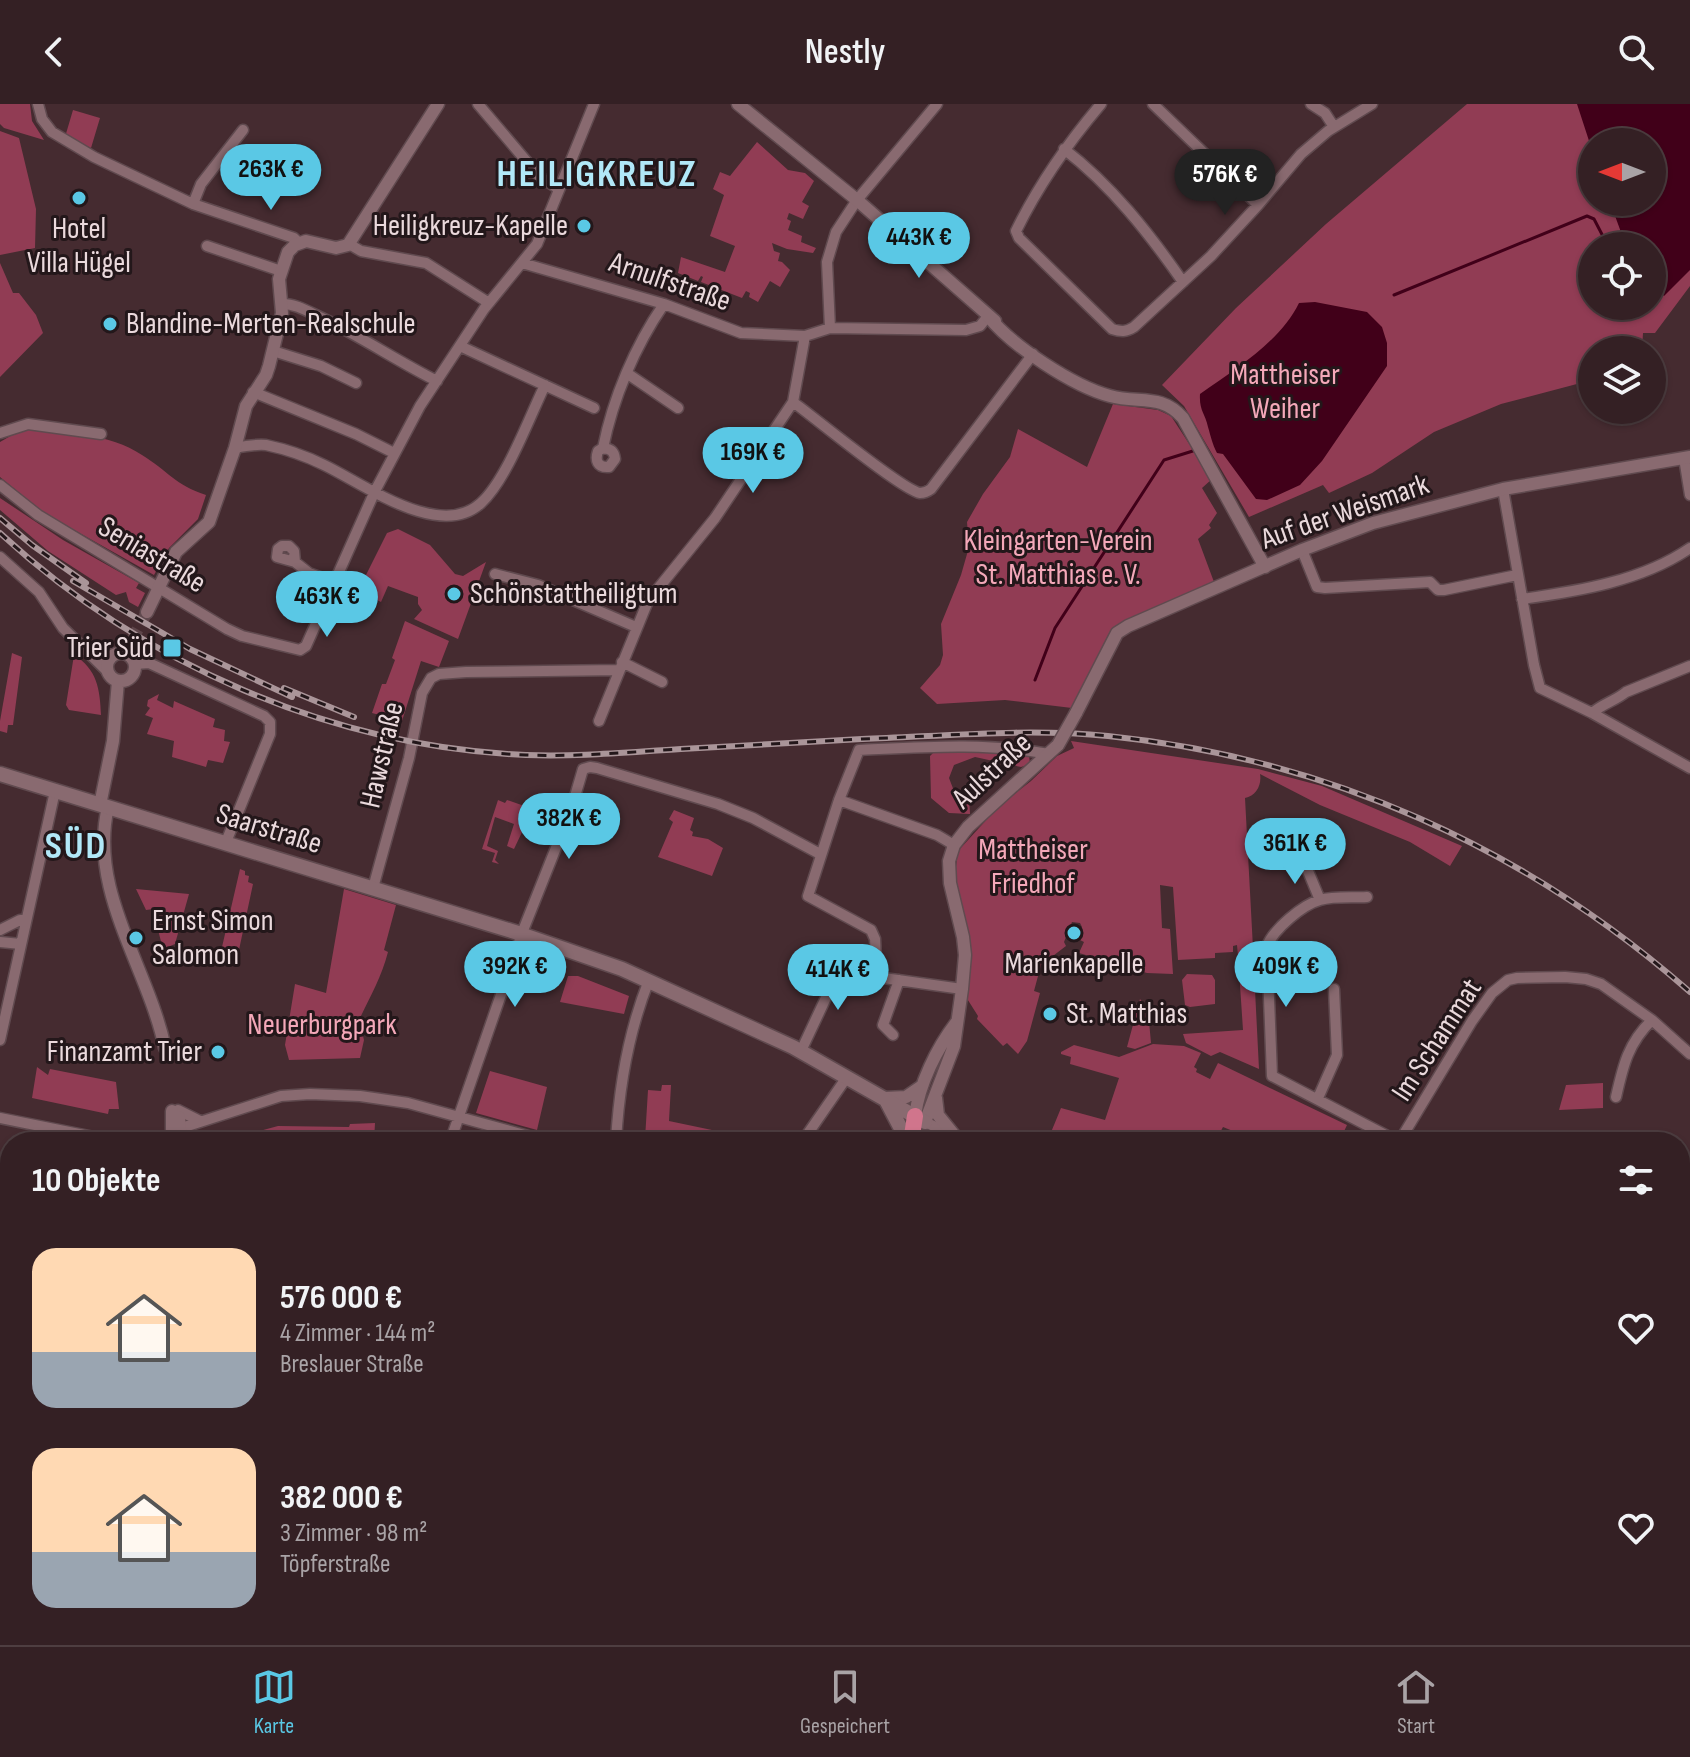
<!DOCTYPE html>
<html lang="de">
<meta charset="utf-8">
<style>
:root{--surface:#342024;--page:#3f2d31;--text:#f1f3f6;--muted:#a9a3a6;--line:#4e3e41;--accent:#5ac8e5}
body{margin:0;font-family:"Sofia Sans Condensed",sans-serif;background:var(--page);color:var(--text);height:100vh;display:flex;flex-direction:column;font-size:30px;white-space:nowrap}
*{box-sizing:border-box;margin:0}
p{font-size:26px;color:var(--muted)}
.icon{flex:none;width:44px;height:44px;fill:none;stroke:currentColor;stroke-width:2;stroke-linecap:round;stroke-linejoin:round}
.map{position:relative;flex:1;overflow:hidden}
.side{position:absolute;left:0px;top:1028px;width:1690px;height:514px;display:flex;flex-direction:column;background:var(--surface);border-radius:32px 32px 0 0;box-shadow:0 2px 6px #0004,0 0 0 2px var(--line)}
.side>*{flex:none}
.needle{width:52px;rotate:270deg}
.buttons{position:absolute;left:1578px;top:24px;display:grid;gap:16px}
.buttons a{display:grid;place-items:center;width:88px;height:88px;border-radius:50%;background:var(--surface);box-shadow:0 2px 6px #0004,0 0 0 2px var(--line);font-size:40px}
.price{position:absolute;translate:-50% -68px;padding:0 18px;border-radius:28px;background:var(--accent);color:#111;font-size:26px;line-height:52px;filter:drop-shadow(0 2px 4px #0008)}
.price::after{content:'';position:absolute;left:50%;top:48px;width:24px;height:18px;margin-left:-12px;background:inherit;clip-path:polygon(0 0,100% 0,50% 100%)}
.price.on{background:#222;color:#fff}
ul{padding:0;list-style:none}
li{display:flex;align-items:center;gap:24px;height:200px;padding:0 32px}
li span{display:grid;place-items:center;flex:none;width:224px;height:160px;border-radius:24px;color:#555}
li>.icon{margin-inline-start:auto}
span .icon{width:96px;height:96px;fill:#fffc;stroke-width:1}
li b{font-size:34px}
h2{display:flex;justify-content:space-between;align-items:center;height:96px;padding:0 32px;font-size:34px}
header{display:flex;justify-content:space-between;align-items:center;height:104px;padding:0 32px;background:var(--surface);font-size:36px;font-weight:600}
.tabs{display:flex;justify-content:space-around;align-items:center;height:112px;border-top:2px solid var(--line);background:var(--surface);font-size:22px;color:var(--muted)}
.tabs a{display:grid;justify-items:center;gap:4px}
.tabs .on{color:var(--accent)}
.map>svg:first-child{display:block}
.green{fill:#913c54;fill-rule:evenodd}
.water{fill:#410019}
.lines{fill:none;stroke-linecap:round;stroke-linejoin:round}
.stream{stroke:#410019;stroke-width:3}
.tertiary-tunnel{stroke:#5e454a;stroke-width:12;stroke-dasharray:12 6;stroke-linecap:butt}
.minor-casing{stroke:#604a4f;stroke-width:13}
.tertiary-casing{stroke:#604a4f;stroke-width:15}
.secondary-casing{stroke:#604a4f;stroke-width:17}
.primary-casing{stroke:#604a4f;stroke-width:19}
.minor{stroke:#896a70;stroke-width:10}
.tertiary{stroke:#896a70;stroke-width:12}
.secondary{stroke:#896a70;stroke-width:14}
.primary{stroke:#d0758c;stroke-width:16}
.rail-casing{stroke:#aa9599;stroke-width:6}
.rail{stroke:#23171a;stroke-width:3;stroke-dasharray:9;stroke-linecap:butt}
.tertiary-bridge-casing{stroke:#604a4f;stroke-width:15;stroke-linecap:butt}
.tertiary-bridge{stroke:#896a70;stroke-width:12}
.poi-dot{fill:#5ac8e5;stroke:#23171a;stroke-width:3}
.labels{text-anchor:middle;dominant-baseline:central;stroke-width:6;stroke-linejoin:round;paint-order:stroke}
.poi-label{font-size:30px;fill:#ead9dc;stroke:#23171a;text-anchor:start}
.street-label{font-size:30px;fill:#ead9dc;stroke:#23171a}
.park-label{font-size:30px;fill:#f4a8b9;stroke:#23171a}
.district-label{font-size:38px;font-weight:bold;letter-spacing:2px;fill:#b1e8f8;stroke:#23171a}
</style>
<header><svg class="icon" aria-label="back" viewBox="0 0 24 24"><path d="M15 5l-7 7 7 7"/></svg>Nestly<svg class="icon" aria-label="search" viewBox="0 0 24 24"><circle cx="10" cy="10" r="6"/><path d="M15 15l6 6"/></svg></header>
<div class="map">
<svg width="1690" height="1541" viewBox="0 0 1690 1541">
<rect width="100%" height="100%" fill="#452b30"/>
<!-- green -->
<path class="green" d="M 0,0 L 30,0 L 32,17 L 44,36 L 4,24 L 0,20 Z
M 1467,0 L 1690,0 L 1690,182 L 1655,229 L 1643,229 L 1642,246 L 1592,246 L 1592,276 L 1501,300 L 1434,328 L 1372,369 L 1329,389 L 1323,381 L 1249,413 L 1184,302 L 1162,281 L 1236,204 L 1326,120 ZM 1592,38 L 1652,38 L 1652,98 L 1592,98 ZM 1592,142 L 1652,142 L 1652,202 L 1592,202 Z
M 73,6 L 100,14 L 91,44 L 65,33 Z
M 0,27 L 19,34 L 36,105 L 35,144 L 0,151 Z
M 757,38 L 788,66 L 805,69 L 814,77 L 802,98 L 809,102 L 803,115 L 789,109 L 787,115 L 791,117 L 788,126 L 802,132 L 801,138 L 816,144 L 813,149 L 787,145 L 772,139 L 774,147 L 780,149 L 778,157 L 782,158 L 790,166 L 780,183 L 770,177 L 758,198 L 749,193 L 750,189 L 746,187 L 742,194 L 701,178 L 703,173 L 701,172 L 698,177 L 678,169 L 681,153 L 725,168 L 735,142 L 710,132 L 724,91 L 713,85 L 720,68 L 730,72 Z
M 0,159 L 13,189 L 19,189 L 36,211 L 43,229 L 0,273 Z
M 1113,300 L 1158,306 L 1171,312 L 1212,375 L 1202,384 L 1217,409 L 1209,421 L 1211,424 L 1198,435 L 1214,478 L 1130,514 L 1120,521 L 1072,604 L 1005,596 L 937,600 L 920,584 L 940,561 L 943,551 L 941,520 L 961,471 L 969,443 L 967,418 L 983,390 L 1010,353 L 1018,325 L 1087,363 Z
M 26,323 C 64,329 110,329 142,351 C 168,367 175,381 206,391 L 198,415 L 169,444 L 154,471 L 44,409 L 0,373 L 0,338 Z
M 0,394 L 63,436 L 139,479 L 136,484 L 145,489 L 138,503 L 129,498 L 126,488 L 116,491 L 48,447 L 0,406 Z
M 398,425 L 430,441 L 455,470 L 463,472 L 486,458 L 458,535 L 414,515 L 422,506 L 418,500 L 418,493 L 388,482 L 381,498 L 358,487 L 387,429 Z
M 405,517 L 449,537 L 439,563 L 421,557 L 402,617 L 372,609 L 382,580 L 386,580 L 395,556 L 392,554 Z
M 12,549 L 22,553 L 13,621 L 8,621 L 7,629 L 0,627 L 0,617 Z
M 74,551 C 97,565 100,585 101,611 L 69,606 L 66,601 Z
M 159,590 L 157,596 L 173,604 L 174,597 L 215,615 L 213,623 L 225,626 L 224,637 L 230,638 L 223,659 L 208,656 L 206,663 L 172,653 L 174,637 L 147,630 L 153,614 L 145,611 L 150,604 L 147,602 L 148,596 Z
M 1071,637 L 1258,665 L 1322,682 L 1462,742 L 1450,762 L 1410,738 L 1320,701 L 1260,670 C 1262,681 1256,692 1245,694 L 1254,863 L 1239,863 L 1237,841 L 1233,842 L 1233,848 L 1215,849 L 1215,854 L 1178,856 L 1173,783 L 1160,781 L 1162,824 L 1170,825 L 1173,870 L 1147,869 L 1079,849 L 1084,838 L 1078,835 L 1082,823 L 1080,819 L 1072,818 L 1064,838 L 1066,842 L 1041,861 L 1034,887 L 1040,889 L 1027,937 L 1018,950 L 1007,939 L 1003,942 L 977,915 L 978,912 L 966,893 L 970,839 L 959,798 L 955,770 L 958,747 L 999,702 L 1031,677 L 1057,652 L 1074,644 Z
M 966,644 L 1029,651 L 1030,660 L 1021,663 L 975,653 L 954,661 L 949,674 L 954,687 L 969,692 L 970,710 L 949,709 L 931,694 L 930,652 L 935,647 Z
M 498,696 L 505,699 L 507,696 L 533,705 L 514,745 L 507,742 L 514,720 L 495,713 L 487,742 L 498,747 L 495,756 L 499,760 L 492,758 L 495,749 L 482,745 Z
M 674,706 L 694,714 L 690,726 L 693,728 L 692,732 L 708,735 L 723,744 L 712,772 L 658,753 L 673,718 L 669,715 Z
M 240,765 L 245,767 L 245,771 L 249,772 L 248,778 L 253,780 L 236,860 L 219,856 Z
M 136,785 L 189,790 L 175,840 L 163,845 L 158,826 L 170,820 L 168,815 L 164,815 L 161,804 L 146,806 Z
M 344,785 L 396,801 L 384,846 L 388,848 C 382,872 370,893 359,916 L 364,936 L 360,954 L 289,956 L 285,941 L 295,880 L 326,889 Z
M 1239,866 L 1254,866 L 1259,965 L 1220,948 L 1211,952 L 1186,939 L 1183,930 L 1243,926 Z
M 1187,870 L 1212,871 L 1215,876 L 1215,900 L 1190,903 L 1185,901 L 1182,876 Z
M 568,872 L 578,872 L 629,892 L 624,910 L 560,898 Z
M 1140,895 L 1148,906 L 1151,939 L 1135,945 L 1127,943 Z
M 1153,940 L 1184,942 L 1201,949 L 1194,963 L 1197,965 L 1196,968 L 1210,975 L 1218,959 L 1347,1021 L 1339,1038 L 1260,1038 L 1223,1023 L 1215,1038 L 1047,1038 L 1061,1004 L 1105,1016 L 1119,974 L 1070,960 L 1071,953 L 1061,950 L 1061,948 L 1074,941 L 1119,953 Z
M 37,963 L 48,971 L 50,965 L 116,978 L 119,1005 L 109,1005 L 108,1010 L 32,994 Z
M 490,967 L 547,983 L 537,1026 L 476,1009 Z
M 1603,979 L 1603,1004 L 1559,1006 L 1566,981 Z
M 662,981 L 671,981 L 669,1017 L 731,1030 L 730,1035 L 738,1038 L 656,1038 L 645,1035 L 648,986 L 661,987 Z
M 375,1019 L 374,1038 L 226,1038 L 226,1036 L 278,1022 L 349,1023 L 350,1020 Z"/>
<!-- water -->
<path class="water" d="M 1577,0 L 1690,0 L 1690,166 L 1664,192 L 1659,187 L 1652,188 L 1652,142 L 1626,142 L 1610,98 L 1652,98 L 1652,38 L 1592,38 L 1592,46 Z
M 1315,198 L 1367,208 L 1382,223 L 1387,239 L 1387,262 L 1322,357 L 1300,381 L 1267,396 L 1256,395 L 1223,350 L 1217,349 C 1212,339 1211,333 1208,323 C 1205,309 1199,307 1200,290 C 1235,265 1280,238 1299,199 Z
M 10,1374 L 10,1532 L 333,1532 L 257,1541 L 226,1539 L 203,1541 L 0,1541 L 0,1375 Z
M 1680,1400 L 1690,1403 L 1690,1541 L 1493,1541 L 1470,1532 L 1680,1532 Z"/>
<g class="lines">
<!-- stream -->
<path class="stream" d="M 1394,191 L 1587,112 L 1594,115 L 1608,142
M 1035,576 L 1055,524 L 1164,356 L 1196,346"/>
<!-- tertiary-tunnel -->
<path class="tertiary-tunnel" d="M 132,536 L 147,508"/>
<!-- minor casing -->
<g class="minor-casing">
<path id="minor" d="M 38,0 L 42,15 L 52,28 L 94,53 L 193,100 L 294,134 L 299,139
M 478,0 L 539,72 L 559,85
M 1101,0 C 1067,40 1039,80 1016,127 L 1019,134 L 1112,225 C 1121,228 1126,228 1134,223 L 1211,152 L 1258,101 L 1301,50 L 1328,27 L 1372,0
M 1153,0 L 1258,101
M 1311,0 L 1325,9 L 1334,23
M 1064,45 C 1111,81 1149,129 1183,178
M 193,100 L 201,80 L 243,26
M 349,140 L 361,147 L 426,159 L 489,199
M 207,142 L 281,167
M 522,159 L 664,200 L 741,229 L 805,232 L 830,224 L 966,226 L 980,222 L 988,212
M 281,200 C 295,199 309,208 322,214 C 362,233 397,257 437,277
M 830,224 L 827,158 L 836,128 L 857,96 L 937,0
M 460,242 L 594,304
M 273,247 L 321,262 L 356,279
M 628,270 L 678,304
M 253,288 L 356,330 L 394,349
M 793,298 C 814,313 902,386 920,389 C 925,389 927,388 931,385 L 1033,250
M 0,329 L 28,320 L 101,330
M 235,344 C 245,342 255,340 266,341 C 285,345 306,352 324,361 C 364,380 440,437 481,399 C 507,375 529,314 545,281
M 603,344 C 611,345 614,347 615,355 L 609,363 C 597,364 595,356 598,347 L 603,344 C 613,294 635,242 664,200
M 1684,354 L 1690,391
M 0,381 L 38,411 L 227,525 L 242,532 L 300,546 L 306,542 L 375,387 L 420,302 L 484,205 L 537,140 L 594,0
M 1503,385 L 1534,561 L 1540,584 L 1592,609 L 1690,664
M 1302,446 L 1317,483 L 1325,484 L 1430,478 L 1438,486 L 1444,486 L 1517,471
M 0,453 L 39,488 L 63,524 L 108,568
M 295,458 L 294,447 L 289,442 L 282,442 L 278,445 L 277,453 L 295,458 L 309,469 L 334,478
M 495,470 L 538,481 L 636,523
M 1522,495 C 1579,487 1642,477 1690,444
M 90,550 L 110,555
M 622,558 L 662,578
M 135,560 L 149,559 L 264,612 L 270,618 L 270,630 L 226,738
M 1592,609 C 1604,599 1615,597 1626,588 L 1690,562
M 599,617 L 648,497 L 715,414 L 793,298 L 805,232
M 839,696 L 937,731 L 954,741
M 1303,755 L 1320,796
M 373,784 L 409,654 L 422,589 L 431,574 L 439,570 L 466,568 L 619,566
M 1367,793 C 1352,794 1334,792 1320,796 C 1302,801 1274,825 1267,842 L 1272,972 L 1399,1038
M 0,826 L 20,816 L 26,816
M 0,838 L 21,840
M 877,872 L 875,835 L 871,826 L 808,792 L 839,696 L 859,646 C 922,643 986,638 1049,650
M 893,931 L 883,921 L 899,876
M 0,936 L 55,687
M 801,947 L 831,883 L 838,874 L 862,871 L 962,885
M 1616,993 C 1623,962 1628,939 1652,916
M 1318,994 L 1337,951 L 1334,885
M 178,1006 L 200,1017
M 0,1014 L 104,1035 L 149,1034 L 155,1038
M 925,1018 L 968,1038
M 175,1026 L 281,992 L 310,990 L 360,992 L 408,999 L 550,1038
M 450,1038 L 524,824 L 571,706 L 583,665 L 590,663 L 597,664 L 718,700 L 753,714 L 820,750
M 616,1038 C 619,982 628,929 649,876
M 802,1038 L 847,973
M 937,1038 L 955,1032
M 1399,1038 L 1472,917 L 1492,889 L 1508,876 L 1517,874 L 1565,873 L 1586,875 L 1601,880 L 1652,916 L 1690,950
M 0,1097 L 10,1099
M 1685,1160 L 1690,1160
M 0,1222 L 10,1226
M 1680,1288 L 1690,1289"/>
</g>
<!-- tertiary casing -->
<g class="tertiary-casing">
<path id="tertiary" d="M 738,0 L 857,96 L 995,217
M 988,212 C 1012,242 1073,282 1110,292 C 1139,300 1161,289 1183,314 L 1265,463
M 147,508 L 176,448 L 209,418 L 235,344 L 246,302 L 266,271 L 269,262 L 282,209 L 279,175 L 288,148 L 295,141 L 306,137 L 336,144 L 348,141 L 438,0
M107 563a14 14 0 1 1 28 0a14 14 0 1 1-28 0Z
M 1076,609 L 1117,529 L 1128,522 L 1302,446 L 1373,419 L 1503,385 L 1690,353
M 100,701 L 113,637 L 118,577
M 108,703 C 88,787 148,863 165,944
M 885,994 L 906,993 L 922,982
M 936,994 L 938,1011 L 955,1032
M 915,1012 C 919,980 937,944 956,919
M 179,1013 L 181,1038
M 925,1018 L 954,942 L 962,885 L 965,851 L 963,833 L 950,779 L 949,757 L 954,741 L 968,723 L 1058,641
M 166,1038 L 172,1027 L 172,1007"/>
</g>
<!-- secondary casing -->
<g class="secondary-casing">
<path id="secondary" d="M 0,670 L 518,829 L 622,865 L 793,943 L 925,1018
M 887,998 L 908,1038"/>
</g>
<!-- primary casing -->
<g class="primary-casing">
<path id="primary" d="M 911,1038 L 915,1012
M 0,1300 L 10,1299
M 0,1316 L 10,1316
M 1680,1351 L 1690,1353
M 883,1541 L 884,1532
M 901,1541 L 901,1532"/>
</g>
<!-- minor -->
<use href="#minor" class="minor"/>
<!-- tertiary -->
<use href="#tertiary" class="tertiary"/>
<!-- secondary -->
<use href="#secondary" class="secondary"/>
<!-- primary -->
<use href="#primary" class="primary"/>
<!-- rail casing -->
<g class="rail-casing">
<path id="rail" d="M 0,414 L 32,441 L 86,479
M 0,429 C 142,560 332,643 526,651 C 578,653 629,648 681,645 C 741,642 802,638 862,635 C 944,632 1027,624 1108,632 C 1326,654 1526,744 1690,888
M 73,477 L 190,545 L 292,593
M 284,584 L 354,613"/>
</g>
<!-- rail -->
<use href="#rail" class="rail"/>
<!-- tertiary-bridge casing -->
<g class="tertiary-bridge-casing">
<path id="tertiary-bridge" d="M 1058,641 L 1076,609"/>
</g>
<!-- tertiary-bridge -->
<use href="#tertiary-bridge" class="tertiary-bridge"/>
</g>
<!-- markers -->
<g class="poi-dot">
<circle cx="79" cy="94" r="8"/>
<circle cx="584" cy="122" r="8"/>
<circle cx="110" cy="220" r="8"/>
<circle cx="454" cy="490" r="8"/>
<rect x="162" y="534" width="20" height="20" rx="4"/>
<circle cx="1074" cy="829" r="8"/>
<circle cx="136" cy="834" r="8"/>
<circle cx="1050" cy="910" r="8"/>
<circle cx="218" cy="948" r="8"/>
</g>
<g class="labels">
<!-- poi labels -->
<g class="poi-label">
<text x="568" y="122" text-anchor="end">Heiligkreuz-Kapelle</text>
<text x="79" y="125" text-anchor="middle">Hotel<tspan x="79" dy="34">Villa Hügel</tspan></text>
<text x="126" y="220">Blandine-Merten-Realschule</text>
<text x="470" y="490">Schönstattheiligtum</text>
<text x="154" y="544" text-anchor="end">Trier Süd</text>
<text x="152" y="817">Ernst Simon<tspan x="152" dy="34">Salomon</tspan></text>
<text x="1074" y="860" text-anchor="middle">Marienkapelle</text>
<text x="1066" y="910">St. Matthias</text>
<text x="202" y="948" text-anchor="end">Finanzamt Trier</text>
</g>
<!-- street labels -->
<g class="street-label">
<text transform="translate(670 178) rotate(19)">Arnulfstraße</text>
<text transform="translate(1345 408) rotate(-19)">Auf der Weismark</text>
<text transform="translate(152 451) rotate(31)">Seniastraße</text>
<text transform="translate(382 651) rotate(-77)">Hawstraße</text>
<text transform="translate(992 667) rotate(-43)">Aulstraße</text>
<text transform="translate(269 725) rotate(17)">Saarstraße</text>
<text transform="translate(1437 936) rotate(-57)">Im Schammat</text>
</g>
<!-- park labels -->
<g class="park-label">
<text x="1285" y="271">Mattheiser<tspan x="1285" dy="34">Weiher</tspan></text>
<text x="1058" y="437">Kleingarten-Verein<tspan x="1058" dy="34">St. Matthias e. V.</tspan></text>
<text x="1033" y="746">Mattheiser<tspan x="1033" dy="34">Friedhof</tspan></text>
<text x="322" y="921">Neuerburgpark</text>
</g>
<!-- district labels -->
<g class="district-label">
<text x="597" y="70">HEILIGKREUZ</text>
<text x="76" y="742">SÜD</text>
</g>
</g>
</svg>
<div class="buttons">
<a><svg class="needle" viewBox="-14 -14 28 28"><path d="M0-13l5 13h-10z" fill="#e53935"/><path d="M0 13l5-13h-10z" fill="#a9a3a6"/></svg></a>
<a><svg class="icon" aria-label="locate" viewBox="0 0 24 24"><circle cx="12" cy="12" r="6"/><path d="M12 2v4M12 18v4M2 12h4M18 12h4"/></svg></a>
<a><svg class="icon" aria-label="layers" viewBox="0 0 24 24"><path d="M12 4l9 5-9 5-9-5zM3 14l9 5 9-5"/></svg></a>
</div>
<b class="price" style="left:271px;top:108px">263K €</b>
<b class="price on" style="left:1225px;top:113px">576K €</b>
<b class="price" style="left:919px;top:176px">443K €</b>
<b class="price" style="left:753px;top:391px">169K €</b>
<b class="price" style="left:327px;top:535px">463K €</b>
<b class="price" style="left:569px;top:757px">382K €</b>
<b class="price" style="left:1295px;top:782px">361K €</b>
<b class="price" style="left:515px;top:905px">392K €</b>
<b class="price" style="left:1286px;top:905px">409K €</b>
<b class="price" style="left:838px;top:908px">414K €</b>
<section class="side">
<h2>10 Objekte<svg class="icon" aria-label="filters" viewBox="0 0 24 24"><path d="M4 7h16M4 17h16"/><circle cx="9" cy="7" r="2"/><circle cx="15" cy="17" r="2"/></svg></h2>
<ul>
<li><span style="background:linear-gradient(#ffd9b3 65%,#9aa5b1 0)"><svg class="icon" aria-label="home" viewBox="0 0 24 24"><path d="M3 11l9-7 9 7M6 9v11h12V9"/></svg></span><div><b>576 000 €</b><p>4 Zimmer · 144 m²</p><p>Breslauer Straße</p></div><svg class="icon" aria-label="heart" viewBox="0 0 24 24"><path d="M12 20l-8-8c-3-5 5-10 8-4 3-6 11-1 8 4z"/></svg></li>
<li><span style="background:linear-gradient(#ffd9b3 65%,#9aa5b1 0)"><svg class="icon" aria-label="home" viewBox="0 0 24 24"><path d="M3 11l9-7 9 7M6 9v11h12V9"/></svg></span><div><b>382 000 €</b><p>3 Zimmer · 98 m²</p><p>Töpferstraße</p></div><svg class="icon" aria-label="heart" viewBox="0 0 24 24"><path d="M12 20l-8-8c-3-5 5-10 8-4 3-6 11-1 8 4z"/></svg></li>
</ul>
</section>
</div>
<nav class="tabs">
<a class="on"><svg class="icon" aria-label="map" viewBox="0 0 24 24"><path d="M3 6l6-2 6 2 6-2v14l-6 2-6-2-6 2zM9 4v14M15 6v14"/></svg>Karte</a>
<a><svg class="icon" aria-label="saved" viewBox="0 0 24 24"><path d="M7 4h10v16l-5-4-5 4z"/></svg>Gespeichert</a>
<a><svg class="icon" aria-label="home" viewBox="0 0 24 24"><path d="M3 11l9-7 9 7M6 9v11h12V9"/></svg>Start</a>
</nav>
